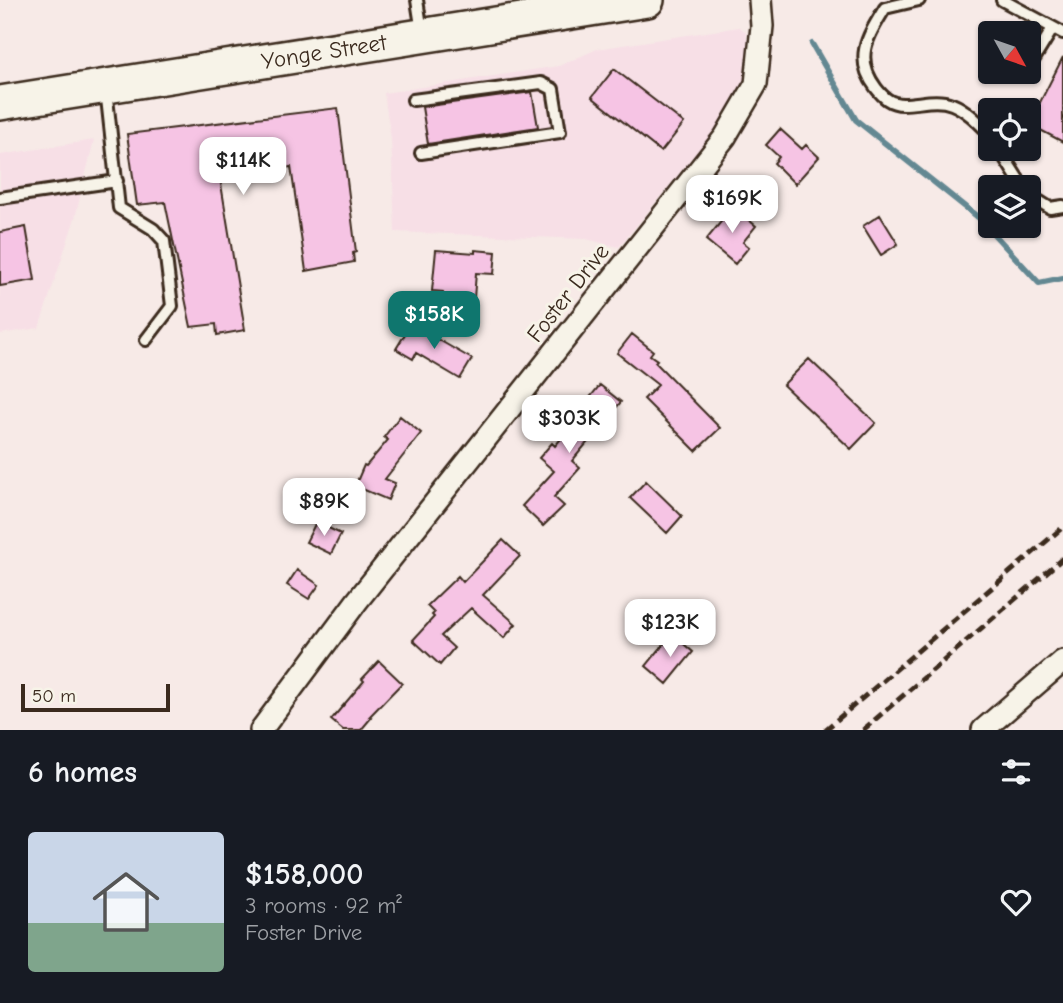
<!DOCTYPE html>
<meta charset="utf-8">
<style>
:root{--surface:#171b24;--page:#20242c;--text:#f1f3f6;--muted:#9ea1a6;--line:#363941;--accent:#0f766e}
body{margin:0;font-family:"Comic Neue",sans-serif;background:var(--page);color:var(--text);height:100vh;display:flex;flex-direction:column;font-size:26px;white-space:nowrap}
*{box-sizing:border-box;margin:0}
p{font-size:23px;color:var(--muted)}
.icon{flex:none;width:38px;height:38px;fill:none;stroke:currentColor;stroke-width:2;stroke-linecap:round;stroke-linejoin:round}
.map{position:relative;height:730px;overflow:hidden}
.details{display:flex;flex-direction:column;background:var(--surface);flex:1}
.details>*{flex:none}
.needle{width:46px;rotate:130deg}
.fabs{position:absolute;left:978px;top:21px;display:grid;gap:14px}
.fabs a{display:grid;place-items:center;width:63px;height:63px;border-radius:7px;background:var(--surface);box-shadow:0 2px 5px #0004;font-size:35px}
.scale{position:absolute;left:21px;bottom:18px;width:149px;box-sizing:border-box;padding-left:7px;border:4px solid #3b2a1e;border-top:0;font-size:19px;line-height:24px;white-space:nowrap;color:#3b2a1e;-webkit-text-stroke:5px #f7f3e8;paint-order:stroke}
.price{position:absolute;translate:-50% -60px;padding:0 16px;border-radius:14px;background:#fff;color:#222;font-size:23px;line-height:46px;filter:drop-shadow(0 2px 4px #0008)}
.price::after{content:'';position:absolute;left:50%;top:42px;width:21px;height:16px;margin-left:-10px;background:inherit;clip-path:polygon(0 0,100% 0,50% 100%)}
.price.on{background:var(--accent);color:#fff}
ul{padding:0;list-style:none}
li{display:flex;align-items:center;gap:21px;height:175px;padding:0 28px}
li+li{border-top:2px solid var(--line)}
li span{display:grid;place-items:center;flex:none;width:196px;height:140px;border-radius:7px;color:#555}
li>.icon{margin-inline-start:auto}
span .icon{width:84px;height:84px;fill:#fffc;stroke-width:1}
li b{font-size:30px}
h2{display:flex;justify-content:space-between;align-items:center;height:84px;padding:0 28px;font-size:30px}
.map>svg:first-child{display:block}
.built{fill:#f7dfe6}
.lines{fill:none;stroke-linecap:round;stroke-linejoin:round}
.stream{stroke:#638892;stroke-width:6}
.building{fill:#f6c4e4;stroke:#3b2a1e;stroke-width:2}
.service-casing{stroke:#3b2a1e;stroke-width:16}
.minor-casing{stroke:#3b2a1e;stroke-width:26}
.primary-casing{stroke:#3b2a1e;stroke-width:38}
.service{stroke:#f7f3e8;stroke-width:10}
.minor{stroke:#f7f3e8;stroke-width:21}
.primary{stroke:#f7f3e8;stroke-width:33}
.rail{stroke:#3b2a1e;stroke-width:5;stroke-dasharray:10 5;stroke-linecap:butt}
.labels{text-anchor:middle;dominant-baseline:central;stroke-width:6;stroke-linejoin:round;paint-order:stroke}
.street-label{font-size:23px;fill:#3b2a1e;stroke:#f7f3e8}
</style>
<div class="map">
<svg width="1063" height="730" viewBox="0 0 1063 730">
<rect width="100%" height="100%" fill="#f7eae7"/>
<filter id="ink" filterUnits="userSpaceOnUse"><feTurbulence type="fractalNoise" baseFrequency=".0143" numOctaves="2"/><feDisplacementMap in="SourceGraphic" scale="14" xChannelSelector="R" yChannelSelector="G"/><feConvolveMatrix kernelMatrix="1 2 1 2 8 2 1 2 1" color-interpolation-filters="sRGB"/></filter>
<g filter="url(#ink)">
<!-- built -->
<path class="built" d="M 739,27 L 746,32 L 750,54 L 747,82 L 715,130 L 619,247 L 586,239 L 395,232 L 391,139 L 384,93 L 559,66 L 597,49 Z
M 94,140 L 75,218 L 39,328 L 0,334 L 0,155 Z"/>
<g class="lines">
<!-- stream -->
<path class="stream" d="M 812,44 L 856,120 L 979,218 L 1039,283 L 1063,278"/>
</g>
<!-- building -->
<path class="building" d="M 1063,57 L 1063,142 L 1029,124 Z
M 614,69 L 684,123 L 661,152 L 592,97 Z
M 532,92 L 538,127 L 428,144 L 422,107 Z
M 338,108 L 356,252 L 353,253 L 354,262 L 306,271 L 291,167 L 220,178 L 245,330 L 217,335 L 216,324 L 191,327 L 165,202 L 137,205 L 127,134 Z
M 780,129 L 802,149 L 806,145 L 819,157 L 795,184 L 774,163 L 779,157 L 766,145 Z
M 733,207 L 756,226 L 743,242 L 749,247 L 735,264 L 706,240 Z
M 880,215 L 898,244 L 881,255 L 863,226 Z
M 26,227 L 35,280 L 0,286 L 0,232 Z
M 436,250 L 475,253 L 475,250 L 496,252 L 494,274 L 476,273 L 474,298 L 443,295 L 443,292 L 432,291 Z
M 411,324 L 472,359 L 460,379 L 416,353 L 413,359 L 396,349 Z
M 632,334 L 653,351 L 650,355 L 657,360 L 655,362 L 720,428 L 696,451 L 644,399 L 658,385 L 617,353 Z
M 809,359 L 876,423 L 851,449 L 783,385 Z
M 600,385 L 621,402 L 572,461 L 580,468 L 554,497 L 564,506 L 543,526 L 522,506 L 554,471 L 539,458 L 552,443 L 555,446 L 591,403 L 588,400 Z
M 400,416 L 421,433 L 385,479 L 395,483 L 388,500 L 355,486 L 364,465 L 366,466 L 388,440 L 384,437 Z
M 646,481 L 682,516 L 667,533 L 630,498 Z
M 316,522 L 341,534 L 331,554 L 306,542 Z
M 503,540 L 520,556 L 483,595 L 516,624 L 504,638 L 471,608 L 441,636 L 454,648 L 440,665 L 413,640 L 434,617 L 432,615 L 434,613 L 427,606 L 458,576 L 463,582 Z
M 297,570 L 319,585 L 309,599 L 287,585 Z
M 672,634 L 693,652 L 667,684 L 646,666 Z
M 379,661 L 402,683 L 369,717 L 371,718 L 361,730 L 343,730 L 331,720 L 364,681 L 362,679 Z"/>
<g class="lines">
<!-- service casing -->
<g class="service-casing">
<path id="service" d="M 417,0 L 422,32
M 919,0 L 885,8 C 868,36 853,58 876,88 C 883,97 890,104 903,104 C 919,104 936,98 952,104 C 967,110 979,123 990,134
M 1002,0 L 1063,33
M 1029,67 L 1053,28
M 106,89 L 119,208 L 153,229 L 164,241 L 172,306 L 146,340
M 413,100 L 541,83 L 553,89 L 560,132 L 421,153
M 999,149 L 1023,187
M 1029,195 L 1050,208 L 1063,206
M 0,198 L 117,181"/>
</g>
<!-- minor casing -->
<g class="minor-casing">
<path id="minor" d="M 261,730 L 357,601 L 725,137 L 756,84 L 762,26 L 760,0
M 983,730 L 1063,661"/>
</g>
<!-- primary casing -->
<g class="primary-casing">
<path id="primary" d="M 0,103 L 647,0"/>
</g>
<!-- service -->
<use href="#service" class="service"/>
<!-- minor -->
<use href="#minor" class="minor"/>
<!-- primary -->
<use href="#primary" class="primary"/>
<!-- rail -->
<path class="rail" d="M 825,730 L 1063,527
M 863,730 L 1063,558"/>
</g>
</g>
<g class="labels">
<!-- street labels -->
<g class="street-label">
<text transform="translate(324 52) rotate(-9)">Yonge Street</text>
<text transform="translate(568 293) rotate(-52)">Foster Drive</text>
</g>
</g>
</svg>
<div class="fabs">
<a><svg class="needle" viewBox="-14 -14 28 28"><path d="M0-13l5 13h-10z" fill="#e53935"/><path d="M0 13l5-13h-10z" fill="#9ea1a6"/></svg></a>
<a><svg class="icon" aria-label="locate" viewBox="0 0 24 24"><circle cx="12" cy="12" r="6"/><path d="M12 2v4M12 18v4M2 12h4M18 12h4"/></svg></a>
<a><svg class="icon" aria-label="layers" viewBox="0 0 24 24"><path d="M12 4l9 5-9 5-9-5zM3 14l9 5 9-5"/></svg></a>
</div>
<div class="scale">50 m</div>
<b class="price" style="left:243px;top:197px">$114K</b>
<b class="price" style="left:732px;top:235px">$169K</b>
<b class="price on" style="left:434px;top:351px">$158K</b>
<b class="price" style="left:569px;top:455px">$303K</b>
<b class="price" style="left:324px;top:538px">$89K</b>
<b class="price" style="left:670px;top:659px">$123K</b>
</div>
<section class="details">
<h2>6 homes<svg class="icon" aria-label="filters" viewBox="0 0 24 24"><path d="M4 7h16M4 17h16"/><circle cx="9" cy="7" r="2"/><circle cx="15" cy="17" r="2"/></svg></h2>
<ul>
<li><span style="background:linear-gradient(#c9d6e8 65%,#7fa58c 0)"><svg class="icon" aria-label="home" viewBox="0 0 24 24"><path d="M3 11l9-7 9 7M6 9v11h12V9"/></svg></span><div><b>$158,000</b><p>3 rooms · 92 m²</p><p>Foster Drive</p></div><svg class="icon" aria-label="heart" viewBox="0 0 24 24"><path d="M12 20l-8-8c-3-5 5-10 8-4 3-6 11-1 8 4z"/></svg></li>
</ul>
</section>
